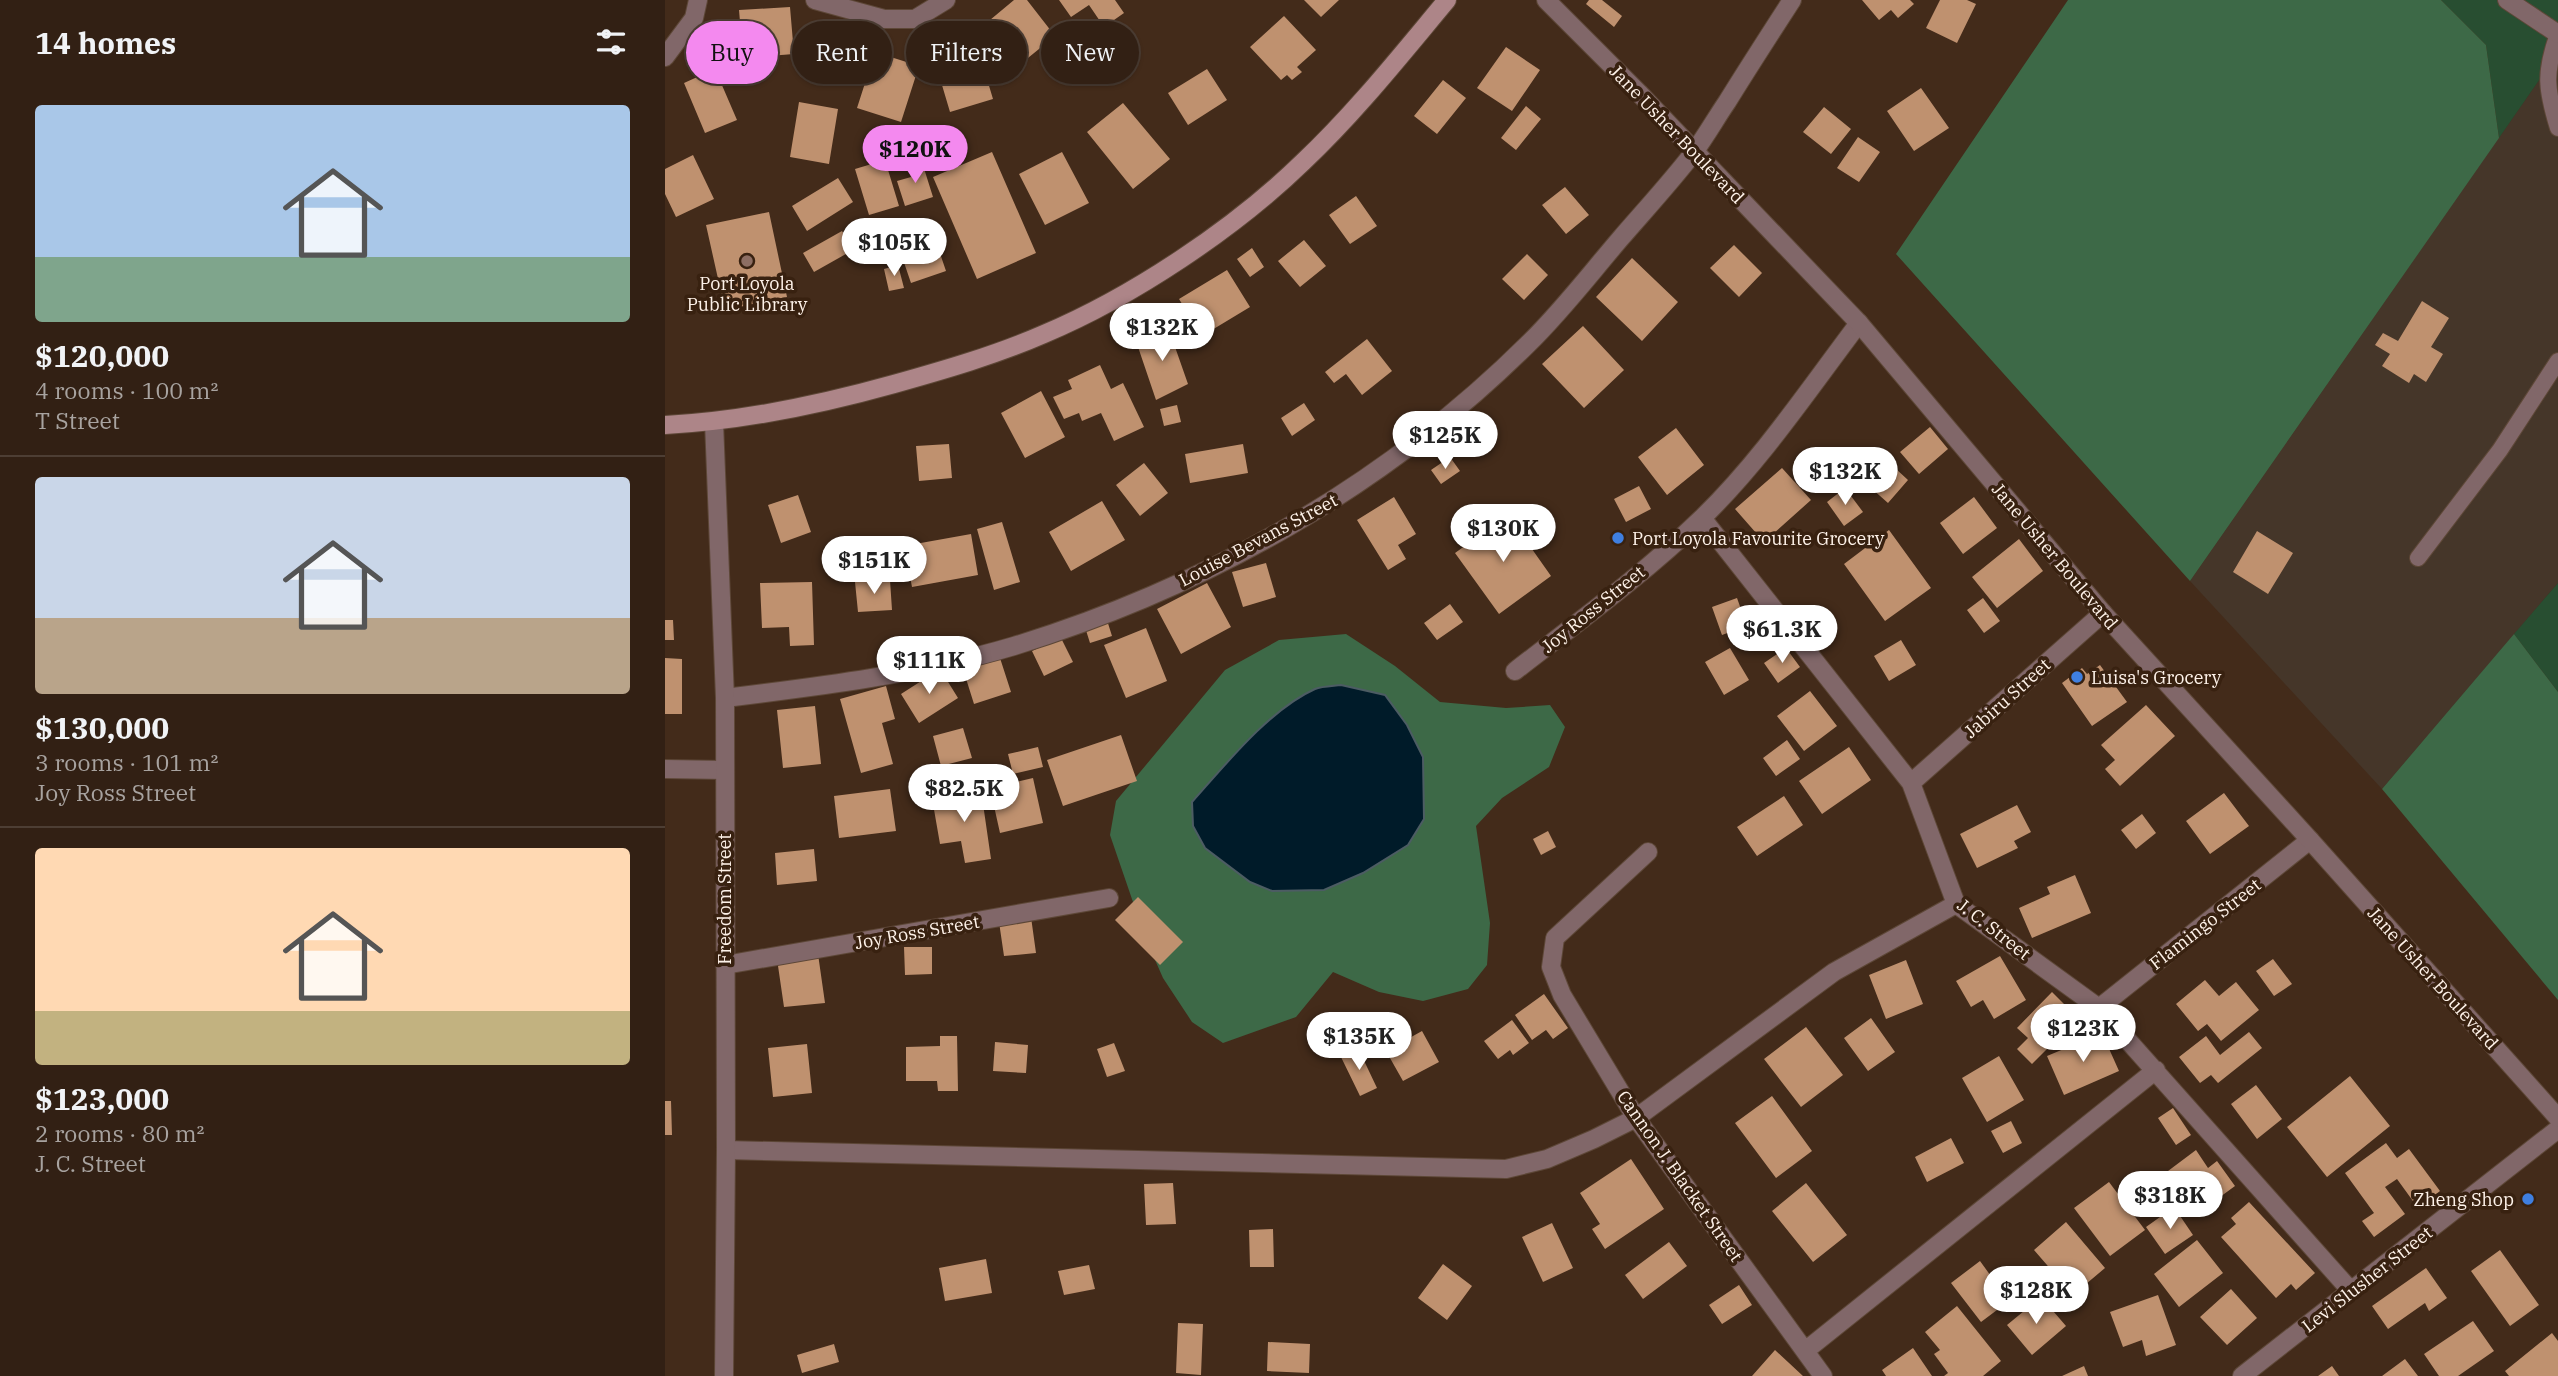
<!DOCTYPE html>
<meta charset="utf-8">
<style>
:root{--surface:#322014;--page:#3d2d22;--text:#f1f3f6;--muted:#a8a3a0;--line:#4d3e34;--accent:#f489ef}
body{margin:0;font-family:"IBM Plex Serif",serif;background:var(--page);color:var(--text);height:100vh;display:flex;flex-direction:column;font-size:26px;white-space:nowrap}
*{box-sizing:border-box;margin:0}
p{font-size:23px;color:var(--muted)}
.icon{flex:none;width:38px;height:38px;fill:none;stroke:currentColor;stroke-width:2;stroke-linecap:round;stroke-linejoin:round}
.map{position:relative;flex:1;overflow:hidden}
.details{display:flex;flex-direction:column;background:var(--surface);width:665px}
.details>*{flex:none}
.top-card{position:absolute;left:21px;top:21px;width:665px;height:63px;display:flex;gap:14px}
.price{position:absolute;translate:-50% -60px;padding:0 16px;border-radius:24px;background:#fff;color:#222;font-size:23px;line-height:46px;filter:drop-shadow(0 2px 4px #0008)}
.price::after{content:'';position:absolute;left:50%;top:42px;width:21px;height:16px;margin-left:-10px;background:inherit;clip-path:polygon(0 0,100% 0,50% 100%)}
.price.active{background:var(--accent);color:#111}
ul{padding:0;list-style:none}
li{display:grid;align-content:center;gap:14px;height:371px;padding:0 35px}
li+li{border-top:2px solid var(--line)}
li span{display:grid;place-items:center;height:217px;border-radius:7px;color:#555}
li>.icon{margin-inline-start:auto}
span .icon{width:126px;height:126px;fill:#fffc;stroke-width:1}
li b{font-size:30px}
h2{display:flex;justify-content:space-between;align-items:center;height:84px;padding:0 35px;font-size:30px}
.tag{padding:0 24px;border-radius:32px;background:var(--surface);box-shadow:0 2px 5px #0004,0 0 0 2px var(--line);font-size:24px;line-height:63px}
.tag.active{background:var(--accent);color:#111}
main{display:flex;flex:1;min-height:0}
.map>svg:first-child{display:block}
.industrial{fill:#453629}
.green{fill:#284e31}
.forest{fill:#3d6947}
.water{fill:#001b29;stroke:#4c5c63;stroke-width:2}
.building{fill:#bf916f}
.lines{fill:none;stroke-linecap:round;stroke-linejoin:round}
.service-casing{stroke:#5d4737;stroke-width:18}
.minor-casing{stroke:#5d4737;stroke-width:20}
.tertiary-casing{stroke:#5d4737;stroke-width:20}
.secondary-casing{stroke:#5d4737;stroke-width:20}
.service{stroke:#816769;stroke-width:16}
.minor{stroke:#816769;stroke-width:18}
.tertiary{stroke:#816769;stroke-width:18}
.secondary{stroke:#ad8588;stroke-width:18}
.education-dot{fill:#8d6e63;stroke:#382110;stroke-width:2.5}
.shop-dot{fill:#3f7fe0;stroke:#382110;stroke-width:2.5}
.labels{text-anchor:middle;dominant-baseline:central;stroke-width:7;stroke-linejoin:round;paint-order:stroke}
.street-label{font-size:18px;fill:#fef2e9;stroke:#382110}
.poi-label{font-size:18px;fill:#fef2e9;stroke:#382110;text-anchor:start}
</style>
<main>
<section class="details">
<h2>14 homes<svg class="icon" aria-label="filters" viewBox="0 0 24 24"><path d="M4 7h16M4 17h16"/><circle cx="9" cy="7" r="2"/><circle cx="15" cy="17" r="2"/></svg></h2>
<ul>
<li><span style="background:linear-gradient(#a9c7e8 70%,#7fa58c 0)"><svg class="icon" aria-label="home" viewBox="0 0 24 24"><path d="M3 11l9-7 9 7M6 9v11h12V9"/></svg></span><div><b>$120,000</b><p>4 rooms · 100 m²</p><p>T Street</p></div></li>
<li><span style="background:linear-gradient(#c9d6e8 65%,#b9a48a 0)"><svg class="icon" aria-label="home" viewBox="0 0 24 24"><path d="M3 11l9-7 9 7M6 9v11h12V9"/></svg></span><div><b>$130,000</b><p>3 rooms · 101 m²</p><p>Joy Ross Street</p></div></li>
<li><span style="background:linear-gradient(#ffd9b3 75%,#c2b280 0)"><svg class="icon" aria-label="home" viewBox="0 0 24 24"><path d="M3 11l9-7 9 7M6 9v11h12V9"/></svg></span><div><b>$123,000</b><p>2 rooms · 80 m²</p><p>J. C. Street</p></div></li>
</ul>
</section>
<div class="map">
<svg width="1893" height="1376" viewBox="0 0 1893 1376">
<rect width="100%" height="100%" fill="#432b1a"/>
<!-- industrial -->
<path class="industrial" d="M 1888,60 L 1893,65 L 1893,583 L 1717,789 L 1525,581 Z"/>
<!-- green -->
<path class="green" d="M 1776,0 L 1893,0 L 1893,53 L 1834,138 L 1821,45 Z
M 1893,583 L 1893,692 L 1849,634 Z"/>
<!-- forest -->
<path class="forest" d="M 1403,0 L 1776,0 L 1821,45 L 1834,138 L 1525,581 L 1231,254 Z
M 681,634 L 730,666 L 775,702 L 841,708 L 885,705 L 900,727 L 884,767 L 837,798 L 811,826 L 825,923 L 822,965 L 803,989 L 758,1001 L 714,992 L 668,972 L 631,1017 L 558,1043 L 527,1022 L 498,978 L 480,937 L 445,835 L 451,801 L 560,670 L 614,640 Z
M 1849,634 L 1893,692 L 1893,1000 L 1717,789 Z"/>
<!-- water -->
<path class="water" d="M 676,685 L 720,695 L 742,725 L 758,757 L 759,819 L 743,845 L 698,873 L 659,890 L 607,891 L 585,882 L 540,848 L 528,826 L 527,802 C 560,765 605,709 650,689 C 657,686 668,686 676,685 Z"/>
<!-- building -->
<path class="building" d="M 349,0 L 362,0 L 390,36 L 358,62 L 325,20 Z
M 394,0 L 450,0 L 459,13 L 439,27 L 424,5 L 406,17 Z
M 639,0 L 674,0 L 656,17 Z
M 924,0 L 937,0 L 957,16 L 949,27 L 921,4 Z
M 1197,0 L 1245,0 L 1249,4 L 1233,18 L 1226,10 L 1214,20 Z
M 1275,0 L 1302,0 L 1311,4 L 1292,43 L 1261,28 Z
M 125,7 L 129,54 L 78,58 L 74,10 Z
M 619,16 L 651,50 L 632,67 L 637,72 L 627,80 L 622,75 L 616,80 L 585,47 Z
M 306,26 L 328,99 L 285,112 L 263,38 Z
M 841,47 L 875,70 L 847,111 L 812,88 Z
M 210,52 L 254,66 L 236,122 L 192,108 Z
M 50,69 L 72,120 L 40,133 L 19,83 Z
M 542,69 L 562,100 L 523,125 L 503,93 Z
M 778,80 L 801,98 L 772,134 L 749,116 Z
M 1256,88 L 1284,128 L 1249,151 L 1222,111 Z
M 134,102 L 173,109 L 164,164 L 125,157 Z
M 458,103 L 505,159 L 468,189 L 422,132 Z
M 861,106 L 876,119 L 851,150 L 836,138 Z
M 1159,107 L 1186,129 L 1166,154 L 1138,132 Z
M 1193,137 L 1215,152 L 1194,182 L 1172,168 Z
M 327,152 L 371,253 L 312,279 L 268,177 Z
M 397,152 L 424,203 L 380,225 L 354,174 Z
M 28,155 L 49,199 L 11,217 L 0,194 L 0,169 Z
M 256,159 L 268,197 L 240,206 L 232,181 L 246,177 L 242,163 Z
M 220,160 L 234,206 L 204,215 L 190,169 Z
M 173,178 L 188,202 L 142,231 L 127,206 Z
M 900,187 L 924,215 L 901,234 L 877,205 Z
M 691,196 L 712,226 L 685,244 L 664,215 Z
M 104,212 L 122,297 L 60,310 L 41,225 Z
M 266,227 L 281,271 L 246,283 L 231,239 Z
M 177,231 L 188,250 L 149,272 L 138,253 Z
M 639,240 L 661,266 L 635,287 L 613,261 Z
M 1069,245 L 1097,273 L 1074,297 L 1045,268 Z
M 587,248 L 599,267 L 585,277 L 572,259 Z
M 862,254 L 883,275 L 859,300 L 837,279 Z
M 967,258 L 1013,302 L 977,341 L 931,297 Z
M 233,265 L 239,288 L 224,291 L 219,269 Z
M 562,270 L 585,307 L 537,336 L 514,299 Z
M 1757,301 L 1784,318 L 1766,347 L 1778,354 L 1761,382 L 1749,374 L 1744,383 L 1717,366 L 1725,354 L 1710,345 L 1718,333 L 1733,341 Z
M 918,326 L 959,370 L 919,408 L 877,364 Z
M 503,327 L 523,384 L 491,400 L 471,341 Z
M 702,339 L 727,371 L 697,395 L 681,374 L 669,383 L 660,372 Z
M 435,365 L 446,389 L 458,383 L 479,427 L 449,441 L 436,413 L 417,421 L 414,413 L 399,419 L 388,397 L 407,389 L 403,380 Z
M 376,391 L 400,437 L 360,458 L 336,413 Z
M 639,403 L 650,420 L 627,436 L 616,418 Z
M 512,405 L 516,422 L 499,426 L 495,409 Z
M 1265,427 L 1283,449 L 1254,474 L 1235,452 Z
M 1011,428 L 1039,465 L 1002,495 L 973,457 Z
M 284,444 L 287,478 L 254,481 L 251,446 Z
M 578,444 L 583,473 L 525,483 L 520,454 Z
M 785,457 L 795,471 L 776,484 L 766,470 Z
M 1218,457 L 1243,480 L 1223,503 L 1197,480 Z
M 479,463 L 503,493 L 475,516 L 451,485 Z
M 1117,468 L 1146,500 L 1099,542 L 1070,509 Z
M 974,486 L 986,509 L 961,522 L 949,499 Z
M 1180,488 L 1198,512 L 1179,526 L 1162,502 Z
M 133,495 L 146,532 L 116,543 L 103,505 Z
M 729,497 L 751,534 L 733,545 L 741,559 L 723,570 L 692,520 Z
M 1309,497 L 1332,528 L 1298,554 L 1275,523 Z
M 437,501 L 460,540 L 406,571 L 384,532 Z
M 843,515 L 886,576 L 834,614 L 790,553 Z
M 337,522 L 355,582 L 329,590 L 312,529 Z
M 1224,530 L 1266,588 L 1220,621 L 1179,564 Z
M 1592,531 L 1628,553 L 1603,594 L 1568,572 Z
M 306,534 L 313,575 L 247,587 L 239,546 Z
M 1354,539 L 1378,571 L 1332,608 L 1307,577 Z
M 601,563 L 611,597 L 578,607 L 567,572 Z
M 225,580 L 227,610 L 193,612 L 190,582 Z
M 147,582 L 149,645 L 125,646 L 124,627 L 97,628 L 95,583 Z
M 542,583 L 566,627 L 516,654 L 492,609 Z
M 1072,598 L 1082,626 L 1057,635 L 1047,607 Z
M 1318,598 L 1335,621 L 1319,633 L 1302,610 Z
M 785,604 L 798,622 L 772,640 L 759,623 Z
M 441,617 L 447,636 L 425,643 L 419,624 Z
M 0,620 L 8,620 L 9,640 L 0,640 Z
M 481,628 L 502,681 L 461,698 L 439,645 Z
M 396,638 L 408,662 L 379,676 L 367,651 Z
M 1236,640 L 1251,665 L 1224,681 L 1209,656 Z
M 1065,648 L 1084,680 L 1059,695 L 1040,662 Z
M 1121,648 L 1135,667 L 1113,683 L 1099,663 Z
M 0,658 L 17,659 L 17,714 L 0,714 Z
M 335,658 L 346,692 L 309,704 L 298,669 Z
M 1435,665 L 1462,702 L 1427,726 L 1397,683 L 1417,668 L 1422,674 Z
M 275,669 L 293,698 L 254,723 L 236,694 Z
M 221,686 L 230,719 L 217,723 L 228,764 L 196,773 L 175,699 Z
M 1145,691 L 1172,726 L 1139,751 L 1112,716 Z
M 1481,705 L 1510,736 L 1455,786 L 1440,769 L 1450,760 L 1436,745 Z
M 150,706 L 156,764 L 118,768 L 112,710 Z
M 298,728 L 307,758 L 276,766 L 268,736 Z
M 456,735 L 472,781 L 398,806 L 382,760 Z
M 1122,740 L 1135,759 L 1111,776 L 1098,758 Z
M 373,747 L 378,767 L 348,774 L 343,754 Z
M 1184,747 L 1206,780 L 1157,814 L 1134,781 Z
M 368,778 L 378,823 L 335,833 L 325,788 Z
M 225,789 L 231,831 L 174,838 L 169,796 Z
M 316,790 L 326,859 L 300,863 L 296,841 L 275,844 L 267,798 Z
M 1559,793 L 1584,826 L 1545,854 L 1521,821 Z
M 1119,796 L 1138,825 L 1092,856 L 1072,827 Z
M 1352,805 L 1366,832 L 1349,841 L 1353,848 L 1312,868 L 1295,834 Z
M 1477,814 L 1491,833 L 1471,849 L 1456,830 Z
M 883,831 L 891,847 L 876,855 L 868,839 Z
M 149,849 L 152,881 L 112,885 L 110,853 Z
M 1410,875 L 1426,913 L 1367,938 L 1354,908 L 1385,894 L 1382,887 Z
M 473,897 L 518,942 L 495,965 L 450,920 Z
M 366,917 L 371,953 L 339,956 L 334,922 Z
M 239,947 L 267,947 L 267,974 L 240,975 Z
M 153,954 L 160,1003 L 119,1007 L 112,959 Z
M 1335,956 L 1361,1000 L 1329,1019 L 1318,1000 L 1306,1007 L 1291,981 Z
M 1608,959 L 1627,984 L 1609,996 L 1591,971 Z
M 1241,960 L 1258,1004 L 1221,1019 L 1204,975 Z
M 1540,980 L 1554,996 L 1571,982 L 1594,1010 L 1556,1041 L 1542,1024 L 1533,1031 L 1511,1004 Z
M 1387,992 L 1413,1018 L 1367,1064 L 1352,1049 L 1363,1038 L 1352,1028 Z
M 879,994 L 903,1028 L 888,1039 L 881,1030 L 867,1040 L 850,1015 Z
M 1206,1018 L 1230,1052 L 1203,1071 L 1179,1038 Z
M 847,1020 L 864,1043 L 848,1055 L 845,1050 L 833,1059 L 819,1041 Z
M 1141,1027 L 1178,1075 L 1136,1107 L 1099,1059 Z
M 757,1031 L 774,1062 L 738,1081 L 721,1051 Z
M 1584,1032 L 1597,1048 L 1553,1083 L 1546,1075 L 1535,1083 L 1514,1057 L 1541,1036 L 1555,1055 Z
M 1437,1033 L 1454,1071 L 1399,1095 L 1382,1056 Z
M 275,1036 L 292,1036 L 293,1091 L 273,1091 L 272,1081 L 241,1081 L 241,1047 L 275,1046 Z
M 330,1042 L 363,1045 L 361,1073 L 328,1071 Z
M 449,1043 L 460,1071 L 442,1077 L 432,1049 Z
M 142,1044 L 147,1093 L 108,1097 L 103,1048 Z
M 693,1048 L 712,1088 L 695,1096 L 676,1057 Z
M 1334,1056 L 1359,1100 L 1322,1122 L 1297,1078 Z
M 1685,1076 L 1725,1126 L 1662,1177 L 1622,1127 Z
M 1591,1085 L 1617,1119 L 1592,1139 L 1566,1104 Z
M 1107,1096 L 1147,1151 L 1111,1178 L 1070,1123 Z
M 0,1101 L 6,1101 L 7,1135 L 0,1135 Z
M 1508,1108 L 1526,1135 L 1511,1145 L 1493,1118 Z
M 1346,1121 L 1357,1143 L 1338,1153 L 1326,1131 Z
M 1286,1138 L 1299,1163 L 1262,1182 L 1250,1157 Z
M 1721,1143 L 1732,1158 L 1744,1149 L 1775,1191 L 1753,1208 L 1732,1179 L 1720,1187 L 1740,1214 L 1709,1237 L 1697,1221 L 1709,1213 L 1680,1173 Z
M 1531,1150 L 1543,1168 L 1552,1161 L 1570,1186 L 1529,1216 L 1499,1174 Z
M 966,1159 L 999,1209 L 940,1249 L 927,1229 L 935,1224 L 915,1193 Z
M 1444,1182 L 1480,1230 L 1445,1256 L 1409,1208 Z
M 508,1183 L 511,1224 L 481,1225 L 479,1184 Z
M 1141,1183 L 1182,1235 L 1148,1262 L 1107,1211 Z
M 1584,1202 L 1650,1273 L 1631,1290 L 1626,1284 L 1611,1298 L 1556,1237 L 1571,1224 L 1566,1218 Z
M 1509,1207 L 1528,1235 L 1500,1254 L 1481,1227 Z
M 1401,1222 L 1440,1268 L 1408,1295 L 1369,1250 Z
M 887,1223 L 908,1268 L 878,1282 L 857,1237 Z
M 608,1229 L 609,1267 L 585,1267 L 584,1230 Z
M 1532,1240 L 1558,1273 L 1514,1307 L 1489,1274 Z
M 1004,1242 L 1022,1266 L 978,1299 L 960,1275 Z
M 1835,1250 L 1874,1305 L 1845,1326 L 1806,1271 Z
M 321,1259 L 327,1293 L 280,1301 L 274,1268 Z
M 1315,1261 L 1344,1301 L 1316,1322 L 1286,1283 Z
M 778,1264 L 807,1286 L 782,1320 L 753,1298 Z
M 424,1265 L 430,1289 L 399,1295 L 393,1271 Z
M 1761,1268 L 1782,1298 L 1764,1311 L 1760,1303 L 1723,1329 L 1707,1306 Z
M 1074,1285 L 1087,1305 L 1057,1324 L 1044,1305 Z
M 1566,1289 L 1592,1318 L 1562,1345 L 1535,1317 Z
M 1493,1295 L 1511,1345 L 1481,1356 L 1477,1340 L 1458,1347 L 1445,1312 Z
M 1376,1297 L 1401,1326 L 1367,1355 L 1342,1325 Z
M 1292,1306 L 1336,1361 L 1318,1376 L 1279,1376 L 1283,1373 L 1269,1354 L 1275,1350 L 1260,1332 Z
M 1808,1321 L 1829,1351 L 1793,1376 L 1774,1376 L 1759,1354 Z
M 513,1323 L 538,1324 L 536,1375 L 511,1373 Z
M 1887,1333 L 1893,1341 L 1893,1376 L 1844,1376 L 1840,1371 Z
M 603,1342 L 645,1344 L 644,1373 L 602,1371 Z
M 169,1344 L 174,1362 L 137,1373 L 132,1355 Z
M 1248,1348 L 1267,1376 L 1221,1376 L 1217,1370 Z
M 1110,1350 L 1138,1376 L 1087,1376 Z
M 1740,1359 L 1753,1376 L 1717,1376 Z
M 1419,1366 L 1423,1376 L 1397,1376 Z
M 1667,1366 L 1674,1376 L 1653,1376 Z"/>
<g class="lines">
<!-- service casing -->
<g class="service-casing">
<path id="service" d="M 1893,34 C 1879,73 1881,89 1893,128
M 1753,558 L 1835,450 L 1893,361"/>
</g>
<!-- minor casing -->
<g class="minor-casing">
<path id="minor" d="M 150,0 L 219,19 L 250,19 L 281,0
M 1842,0 L 1893,34
M 0,57 L 29,18 L 33,0
M 1037,518 L 1246,783 L 1291,904 L 1434,1008 L 1686,1291
M 850,671 C 913,622 979,574 1036,519 C 1096,461 1144,389 1194,323
M 60,698 C 157,686 255,674 349,646 C 541,587 720,486 863,344 C 896,312 925,274 955,239 C 980,210 1006,182 1029,152 C 1041,136 1051,118 1062,102 C 1083,68 1105,34 1127,0
M 0,769 L 59,770
M 1246,783 L 1438,613
M 983,852 L 890,938 L 886,967 L 897,995 L 971,1118 L 1158,1376
M 60,965 L 444,898
M 1434,1008 L 1645,840
M 61,1150 L 841,1169 L 882,1159 L 929,1139 L 971,1118 L 1169,972 L 1291,904
M 1140,1351 L 1491,1070
M 1577,1376 L 1893,1129"/>
</g>
<!-- tertiary casing -->
<g class="tertiary-casing">
<path id="tertiary" d="M 881,0 L 974,93 L 1194,323 L 1438,613 L 1645,840 L 1893,1118
M 49,422 L 60,698 L 61,1150 L 59,1376"/>
</g>
<!-- secondary casing -->
<g class="secondary-casing">
<path id="secondary" d="M 0,425 C 78,421 154,405 229,384 C 279,370 331,355 379,334 C 467,297 569,229 638,162 C 690,113 736,55 782,0"/>
</g>
<!-- service -->
<use href="#service" class="service"/>
<!-- minor -->
<use href="#minor" class="minor"/>
<!-- tertiary -->
<use href="#tertiary" class="tertiary"/>
<!-- secondary -->
<use href="#secondary" class="secondary"/>
</g>
<!-- markers -->
<circle class="education-dot" cx="82" cy="261" r="7"/>
<g class="shop-dot">
<circle cx="953" cy="538" r="7"/>
<circle cx="1412" cy="677" r="7"/>
<circle cx="1863" cy="1199" r="7"/>
</g>
<g class="labels">
<!-- street labels -->
<g class="street-label">
<text transform="translate(1012 134) rotate(46)">Jane Usher Boulevard</text>
<text transform="translate(593 540) rotate(-28)">Louise Bevans Street</text>
<text transform="translate(1390 556) rotate(50)">Jane Usher Boulevard</text>
<text transform="translate(928 609) rotate(-39)">Joy Ross Street</text>
<text transform="translate(1342 698) rotate(-42)">Jabiru Street</text>
<text transform="translate(59 899) rotate(-90)">Freedom Street</text>
<text transform="translate(1540 924) rotate(-38)">Flamingo Street</text>
<text transform="translate(1329 929) rotate(38)">J. C. Street</text>
<text transform="translate(252 932) rotate(-10)">Joy Ross Street</text>
<text transform="translate(1768 978) rotate(48)">Jane Usher Boulevard</text>
<text transform="translate(1015 1176) rotate(55)">Cannon J. Blacket Street</text>
<text transform="translate(1702 1279) rotate(-38)">Levi Slusher Street</text>
</g>
<!-- poi labels -->
<g class="poi-label">
<text x="82" y="283" text-anchor="middle">Port Loyola<tspan x="82" dy="21">Public Library</tspan></text>
<text x="967" y="538">Port Loyola Favourite Grocery</text>
<text x="1426" y="677">Luisa's Grocery</text>
<text x="1849" y="1199" text-anchor="end">Zheng Shop</text>
</g>
</g>
</svg>
<b class="price active" style="left:250px;top:185px">$120K</b>
<b class="price" style="left:229px;top:278px">$105K</b>
<b class="price" style="left:497px;top:363px">$132K</b>
<b class="price" style="left:780px;top:471px">$125K</b>
<b class="price" style="left:1180px;top:507px">$132K</b>
<b class="price" style="left:838px;top:564px">$130K</b>
<b class="price" style="left:209px;top:596px">$151K</b>
<b class="price" style="left:1117px;top:665px">$61.3K</b>
<b class="price" style="left:264px;top:696px">$111K</b>
<b class="price" style="left:299px;top:824px">$82.5K</b>
<b class="price" style="left:1418px;top:1064px">$123K</b>
<b class="price" style="left:694px;top:1072px">$135K</b>
<b class="price" style="left:1505px;top:1231px">$318K</b>
<b class="price" style="left:1371px;top:1326px">$128K</b>
<div class="top-card">
<a class="tag active">Buy</a>
<a class="tag">Rent</a>
<a class="tag">Filters</a>
<a class="tag">New</a>
</div>
</div>
</main>
